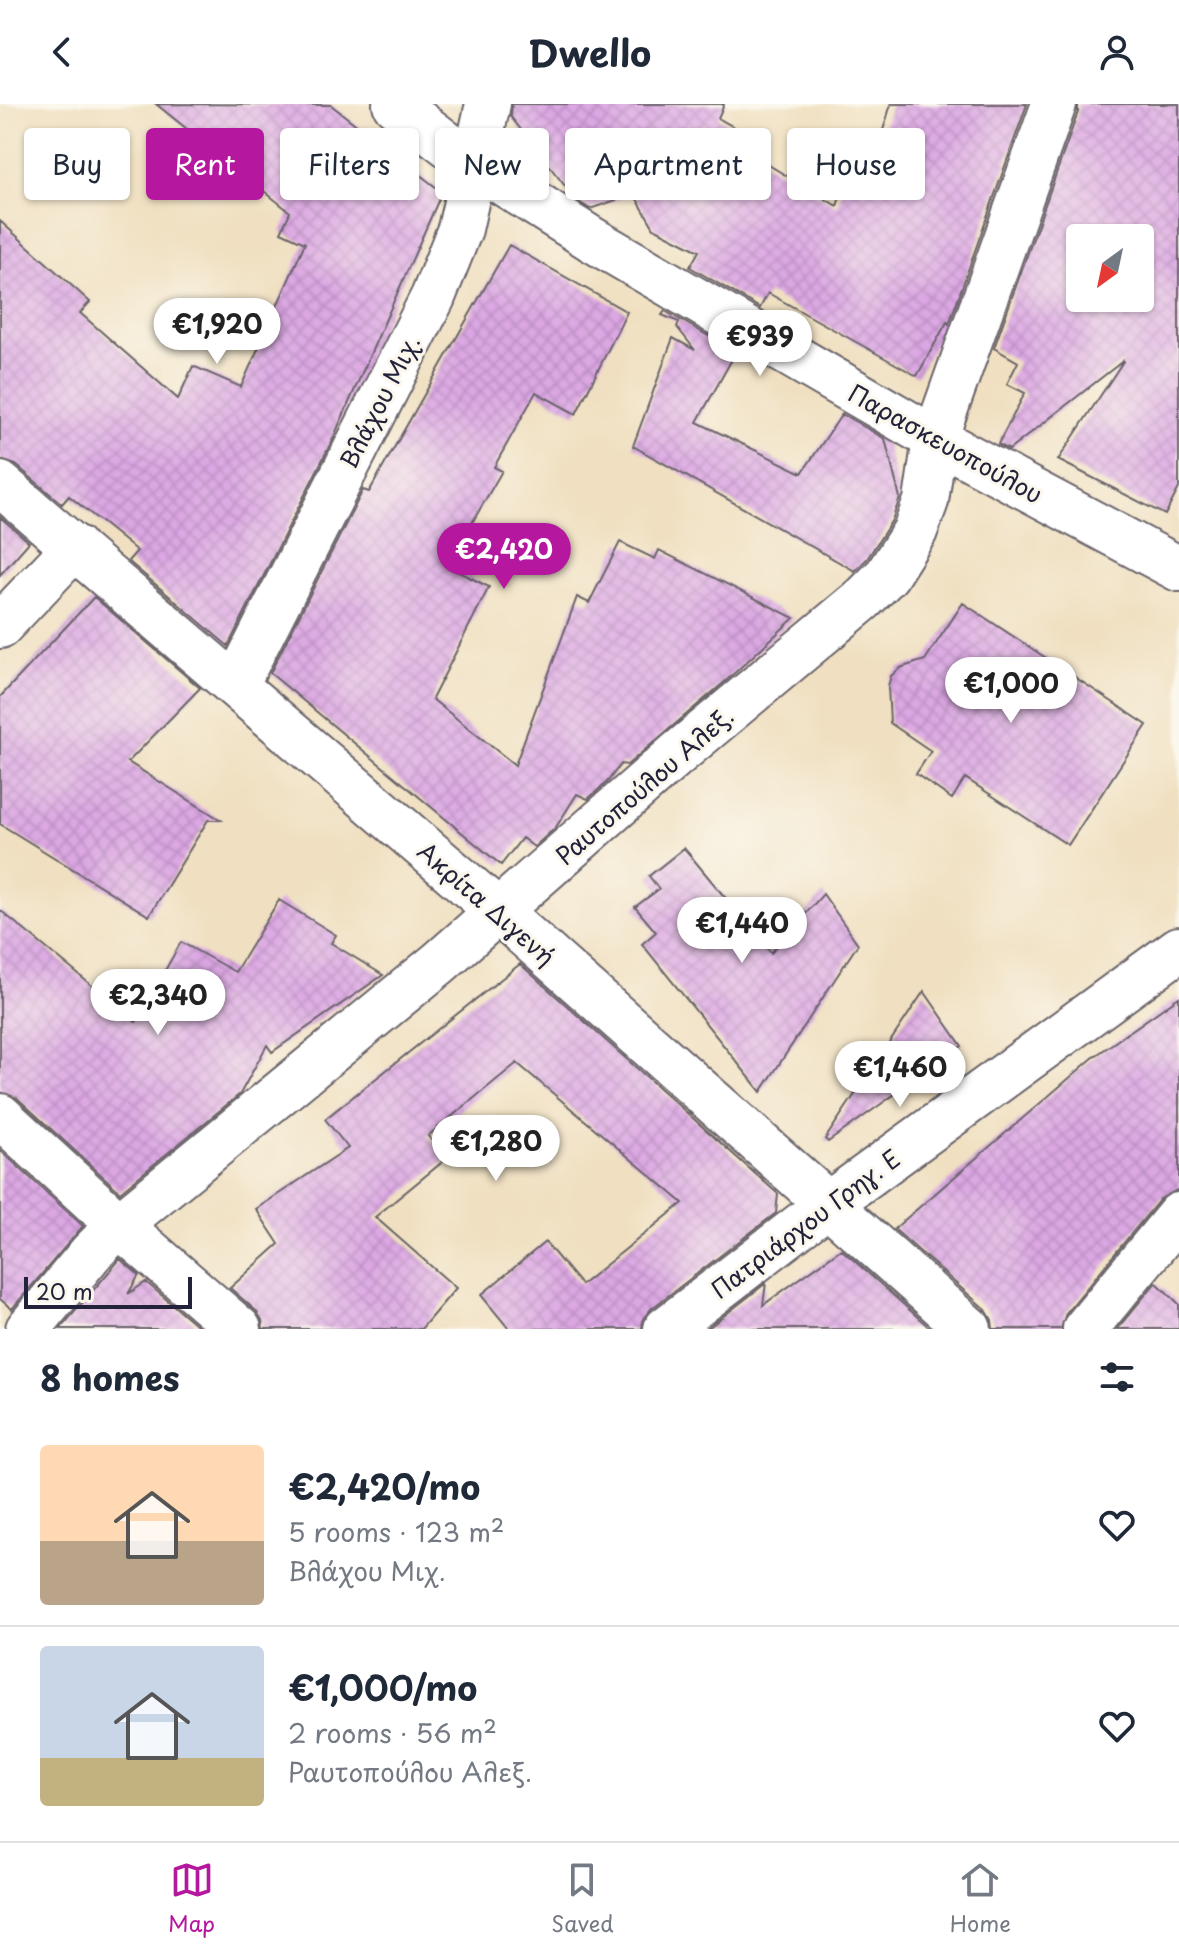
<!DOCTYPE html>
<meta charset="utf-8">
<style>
:root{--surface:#fff;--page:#f6f6f7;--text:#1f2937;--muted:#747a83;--line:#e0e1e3;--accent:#b5179e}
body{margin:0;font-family:"Playpen Sans",sans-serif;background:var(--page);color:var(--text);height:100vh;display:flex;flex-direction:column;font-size:30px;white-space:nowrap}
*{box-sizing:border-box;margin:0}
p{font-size:26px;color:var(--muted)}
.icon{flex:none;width:44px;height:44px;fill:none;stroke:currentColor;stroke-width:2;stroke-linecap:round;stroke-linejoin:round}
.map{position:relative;height:1225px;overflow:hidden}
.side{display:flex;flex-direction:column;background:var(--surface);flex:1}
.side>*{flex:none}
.banner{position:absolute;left:24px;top:24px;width:1132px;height:72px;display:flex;gap:16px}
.needle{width:52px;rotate:213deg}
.buttons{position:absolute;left:1066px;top:120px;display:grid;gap:16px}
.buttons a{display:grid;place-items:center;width:88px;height:88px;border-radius:8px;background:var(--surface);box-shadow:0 2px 6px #0004;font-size:40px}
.scale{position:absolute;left:24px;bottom:20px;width:168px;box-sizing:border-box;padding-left:8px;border:4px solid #22223b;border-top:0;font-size:22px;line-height:28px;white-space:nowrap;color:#22223b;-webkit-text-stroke:6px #fbf7ec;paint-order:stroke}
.price{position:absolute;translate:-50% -68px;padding:0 18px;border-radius:28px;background:#fff;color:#222;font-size:26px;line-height:52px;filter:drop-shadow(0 2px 4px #0008)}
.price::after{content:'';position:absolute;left:50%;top:48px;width:24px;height:18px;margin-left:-12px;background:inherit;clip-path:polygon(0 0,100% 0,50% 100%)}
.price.current{background:var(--accent);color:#fff}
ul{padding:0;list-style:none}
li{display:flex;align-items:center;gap:24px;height:200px;padding:0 40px}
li+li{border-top:2px solid var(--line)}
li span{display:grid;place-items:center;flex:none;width:224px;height:160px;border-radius:8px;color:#555}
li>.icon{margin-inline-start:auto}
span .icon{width:96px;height:96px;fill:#fffc;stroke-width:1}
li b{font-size:34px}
h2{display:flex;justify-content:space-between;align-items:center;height:96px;padding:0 40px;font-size:34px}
.chip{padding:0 28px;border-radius:8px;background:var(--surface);box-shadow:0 2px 6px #0004;font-size:28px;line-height:72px}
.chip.current{background:var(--accent);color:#fff}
header{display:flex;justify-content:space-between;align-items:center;height:104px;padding:0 40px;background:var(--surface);font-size:36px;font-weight:700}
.menu{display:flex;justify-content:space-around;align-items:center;height:112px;border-top:2px solid var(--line);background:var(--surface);font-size:22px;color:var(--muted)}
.menu a{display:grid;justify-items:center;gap:4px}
.menu .current{color:var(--accent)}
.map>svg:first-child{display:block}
.building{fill:url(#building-cross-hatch);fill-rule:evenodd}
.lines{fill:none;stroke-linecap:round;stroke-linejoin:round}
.street-casing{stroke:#6a646a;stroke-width:48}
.street{stroke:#fff;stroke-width:44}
.labels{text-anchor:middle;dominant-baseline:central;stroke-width:6;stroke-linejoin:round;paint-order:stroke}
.street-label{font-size:24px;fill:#22223b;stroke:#fbf7ec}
</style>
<header><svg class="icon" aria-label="back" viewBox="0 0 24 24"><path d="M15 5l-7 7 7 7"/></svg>Dwello<svg class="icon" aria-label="person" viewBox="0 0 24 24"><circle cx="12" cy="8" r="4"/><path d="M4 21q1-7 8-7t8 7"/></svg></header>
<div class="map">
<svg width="1179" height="1225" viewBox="0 0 1179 1225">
<defs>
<pattern id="building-cross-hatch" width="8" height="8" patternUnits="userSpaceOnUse" patternTransform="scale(2)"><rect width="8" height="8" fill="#dca7e3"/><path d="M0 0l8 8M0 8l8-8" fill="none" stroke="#bc8fc4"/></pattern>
</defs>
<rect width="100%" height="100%" fill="#fbf7ec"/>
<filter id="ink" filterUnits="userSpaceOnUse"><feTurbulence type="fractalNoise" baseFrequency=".0125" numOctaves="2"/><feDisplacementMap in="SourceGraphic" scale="16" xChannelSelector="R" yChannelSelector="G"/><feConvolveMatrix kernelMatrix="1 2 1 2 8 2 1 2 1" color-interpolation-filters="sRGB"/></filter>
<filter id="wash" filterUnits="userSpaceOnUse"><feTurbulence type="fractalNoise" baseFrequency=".006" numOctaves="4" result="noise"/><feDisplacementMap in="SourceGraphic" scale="32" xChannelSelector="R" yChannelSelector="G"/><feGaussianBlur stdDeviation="1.8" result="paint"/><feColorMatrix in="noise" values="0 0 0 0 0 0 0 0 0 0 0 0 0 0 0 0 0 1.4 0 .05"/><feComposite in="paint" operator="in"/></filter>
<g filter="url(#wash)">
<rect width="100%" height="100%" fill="#f0e0c1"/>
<g id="blocks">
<!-- building -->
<path class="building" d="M 156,0 L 331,1 L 442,88 L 332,337 L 228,542 L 128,457 L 137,447 L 69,392 L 62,400 L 16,361 L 0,356 L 0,117 L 90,198 L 80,209 L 178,295 L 193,262 L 241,283 L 305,139 L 281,128 L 290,108 Z
M 512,0 L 724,0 L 718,14 L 744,29 L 737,42 L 837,102 L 847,72 L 867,79 L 891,0 L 1027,0 L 949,220 L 947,218 L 917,272 L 768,189 L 760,204 L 690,163 L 699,147 L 654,124 L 634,90 L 590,105 L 576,96 L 511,13 Z
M 1078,0 L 1179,0 L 1179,384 L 1165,411 L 1058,356 L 1124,256 L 1009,346 L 998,340 L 1025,289 L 1007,280 L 1018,258 L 994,244 L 1078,8 ZM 1080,134 L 1140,134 L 1140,194 L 1080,194 Z
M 509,141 L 627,208 L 576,310 L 536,288 L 494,363 L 502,367 L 447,462 L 489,483 L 432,595 L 515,661 L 577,493 L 589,499 L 620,438 L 655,455 L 659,446 L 794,514 L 728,575 L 627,661 L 621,660 L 607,678 L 588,695 L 577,690 L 556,723 L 534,743 L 522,734 L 501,761 L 270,569 L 363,386 L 369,388 Z
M 665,207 L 736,248 L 697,318 L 802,369 L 842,310 L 885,335 L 900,394 L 892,416 L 867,455 L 855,467 L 633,342 L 673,234 L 695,246 L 677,223 L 679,218 L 662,211 Z
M 0,413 L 29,438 L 0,471 Z
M 94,493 L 200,584 L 128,658 L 221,716 L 208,716 L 149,812 L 0,720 L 0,593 Z
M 963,499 L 1147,621 L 1068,741 L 965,674 L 952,695 L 916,670 L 931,647 L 890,619 L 888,582 L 891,572 L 900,564 L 925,556 Z
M 684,744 L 771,849 L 823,790 L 858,840 L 761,988 L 642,840 L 656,828 L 635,803 L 659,785 L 649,772 Z
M 279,796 L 336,831 L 331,839 L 383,871 L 272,948 L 267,941 L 240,990 L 120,1088 L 17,994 L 0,988 L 0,806 L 136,918 L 181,838 L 235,868 Z
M 520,860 L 778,1090 L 776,1109 L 651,1205 L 643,1215 L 642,1225 L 509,1225 L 481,1191 L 545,1138 L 581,1181 L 683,1099 L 517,959 L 428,1032 L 446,1055 L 375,1113 L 456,1184 L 421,1225 L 263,1225 L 262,1216 L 256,1207 L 230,1184 L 279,1140 L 256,1105 L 348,1044 L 325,1015 Z
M 924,887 L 962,942 L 828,1038 L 825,1035 Z
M 1179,893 L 1179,1085 L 1160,1095 L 1066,1209 L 1061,1225 L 993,1225 L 992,1216 L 986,1206 L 894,1125 L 1095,952 Z
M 0,1046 L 83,1122 L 12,1205 L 0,1195 Z
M 841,1145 L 931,1225 L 707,1225 L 766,1179 L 763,1201 Z
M 120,1155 L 139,1171 L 128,1190 L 146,1178 L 201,1225 L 60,1225 Z
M 1156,1178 L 1179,1200 L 1179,1225 L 1117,1225 Z"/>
</g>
</g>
<g filter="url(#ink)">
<use href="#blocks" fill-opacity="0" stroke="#6a646a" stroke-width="2"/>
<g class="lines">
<!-- street casing -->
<g class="street-casing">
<path id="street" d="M 395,0 L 473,60 L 593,136 L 935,335 L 1179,465
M 0,380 L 499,808 L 969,1225
M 0,522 L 75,443
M 236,581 L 433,193 L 460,125 L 488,0
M 0,1012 L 119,1121 L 239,1225
M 28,1225 L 91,1149 L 119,1121 L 439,859 L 676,651 L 863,495 L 887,471 L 915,427 L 926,397 L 935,335 L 1054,0
M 666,1225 L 827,1101 L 1179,845
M 1085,1225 L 1179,1111"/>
</g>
<!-- street -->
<use href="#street" class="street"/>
</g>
</g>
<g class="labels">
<!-- street labels -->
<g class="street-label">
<text transform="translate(379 297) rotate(-63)">Βλάχου Μιχ.</text>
<text transform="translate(946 339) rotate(29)">Παρασκευοπούλου</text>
<text transform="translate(644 681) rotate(-41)">Ραυτοπούλου Αλεξ.</text>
<text transform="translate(487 799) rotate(41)">Ακρίτα Διγενή</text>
<text transform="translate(805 1119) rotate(-37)">Πατριάρχου Γρηγ. Ε</text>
</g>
</g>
</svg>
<div class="buttons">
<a><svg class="needle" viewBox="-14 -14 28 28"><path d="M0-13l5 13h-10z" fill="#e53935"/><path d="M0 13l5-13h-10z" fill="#747a83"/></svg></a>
</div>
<div class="scale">20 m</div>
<b class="price" style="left:217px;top:262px">€1,920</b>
<b class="price" style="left:760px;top:274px">€939</b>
<b class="price current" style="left:504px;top:487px">€2,420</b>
<b class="price" style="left:1011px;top:621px">€1,000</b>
<b class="price" style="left:742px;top:861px">€1,440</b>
<b class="price" style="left:158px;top:933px">€2,340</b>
<b class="price" style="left:900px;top:1005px">€1,460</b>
<b class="price" style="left:496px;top:1079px">€1,280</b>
<div class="banner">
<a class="chip">Buy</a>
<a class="chip current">Rent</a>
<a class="chip">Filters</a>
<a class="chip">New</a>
<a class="chip">Apartment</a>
<a class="chip">House</a>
</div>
</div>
<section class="side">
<h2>8 homes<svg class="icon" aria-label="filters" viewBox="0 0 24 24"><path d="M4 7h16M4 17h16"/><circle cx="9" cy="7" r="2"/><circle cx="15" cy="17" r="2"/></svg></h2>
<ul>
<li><span style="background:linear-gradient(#ffd9b3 60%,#b9a48a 0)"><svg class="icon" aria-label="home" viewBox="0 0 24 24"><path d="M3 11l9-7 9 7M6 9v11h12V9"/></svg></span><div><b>€2,420/mo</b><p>5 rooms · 123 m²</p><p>Βλάχου Μιχ.</p></div><svg class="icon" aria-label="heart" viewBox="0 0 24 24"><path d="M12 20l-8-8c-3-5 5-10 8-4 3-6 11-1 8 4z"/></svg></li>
<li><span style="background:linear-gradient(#c9d6e8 70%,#c2b280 0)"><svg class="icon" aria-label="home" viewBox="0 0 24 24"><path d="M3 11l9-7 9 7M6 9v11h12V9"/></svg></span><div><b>€1,000/mo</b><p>2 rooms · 56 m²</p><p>Ραυτοπούλου Αλεξ.</p></div><svg class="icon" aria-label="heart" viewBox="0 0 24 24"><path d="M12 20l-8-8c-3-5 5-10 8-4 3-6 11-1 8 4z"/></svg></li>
</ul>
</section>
<nav class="menu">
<a class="current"><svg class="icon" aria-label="map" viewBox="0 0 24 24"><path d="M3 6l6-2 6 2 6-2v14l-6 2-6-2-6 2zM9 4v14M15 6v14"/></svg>Map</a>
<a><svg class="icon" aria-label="saved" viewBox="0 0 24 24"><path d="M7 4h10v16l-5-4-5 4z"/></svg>Saved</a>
<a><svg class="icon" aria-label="home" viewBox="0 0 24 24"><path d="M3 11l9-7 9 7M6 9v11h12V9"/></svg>Home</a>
</nav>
